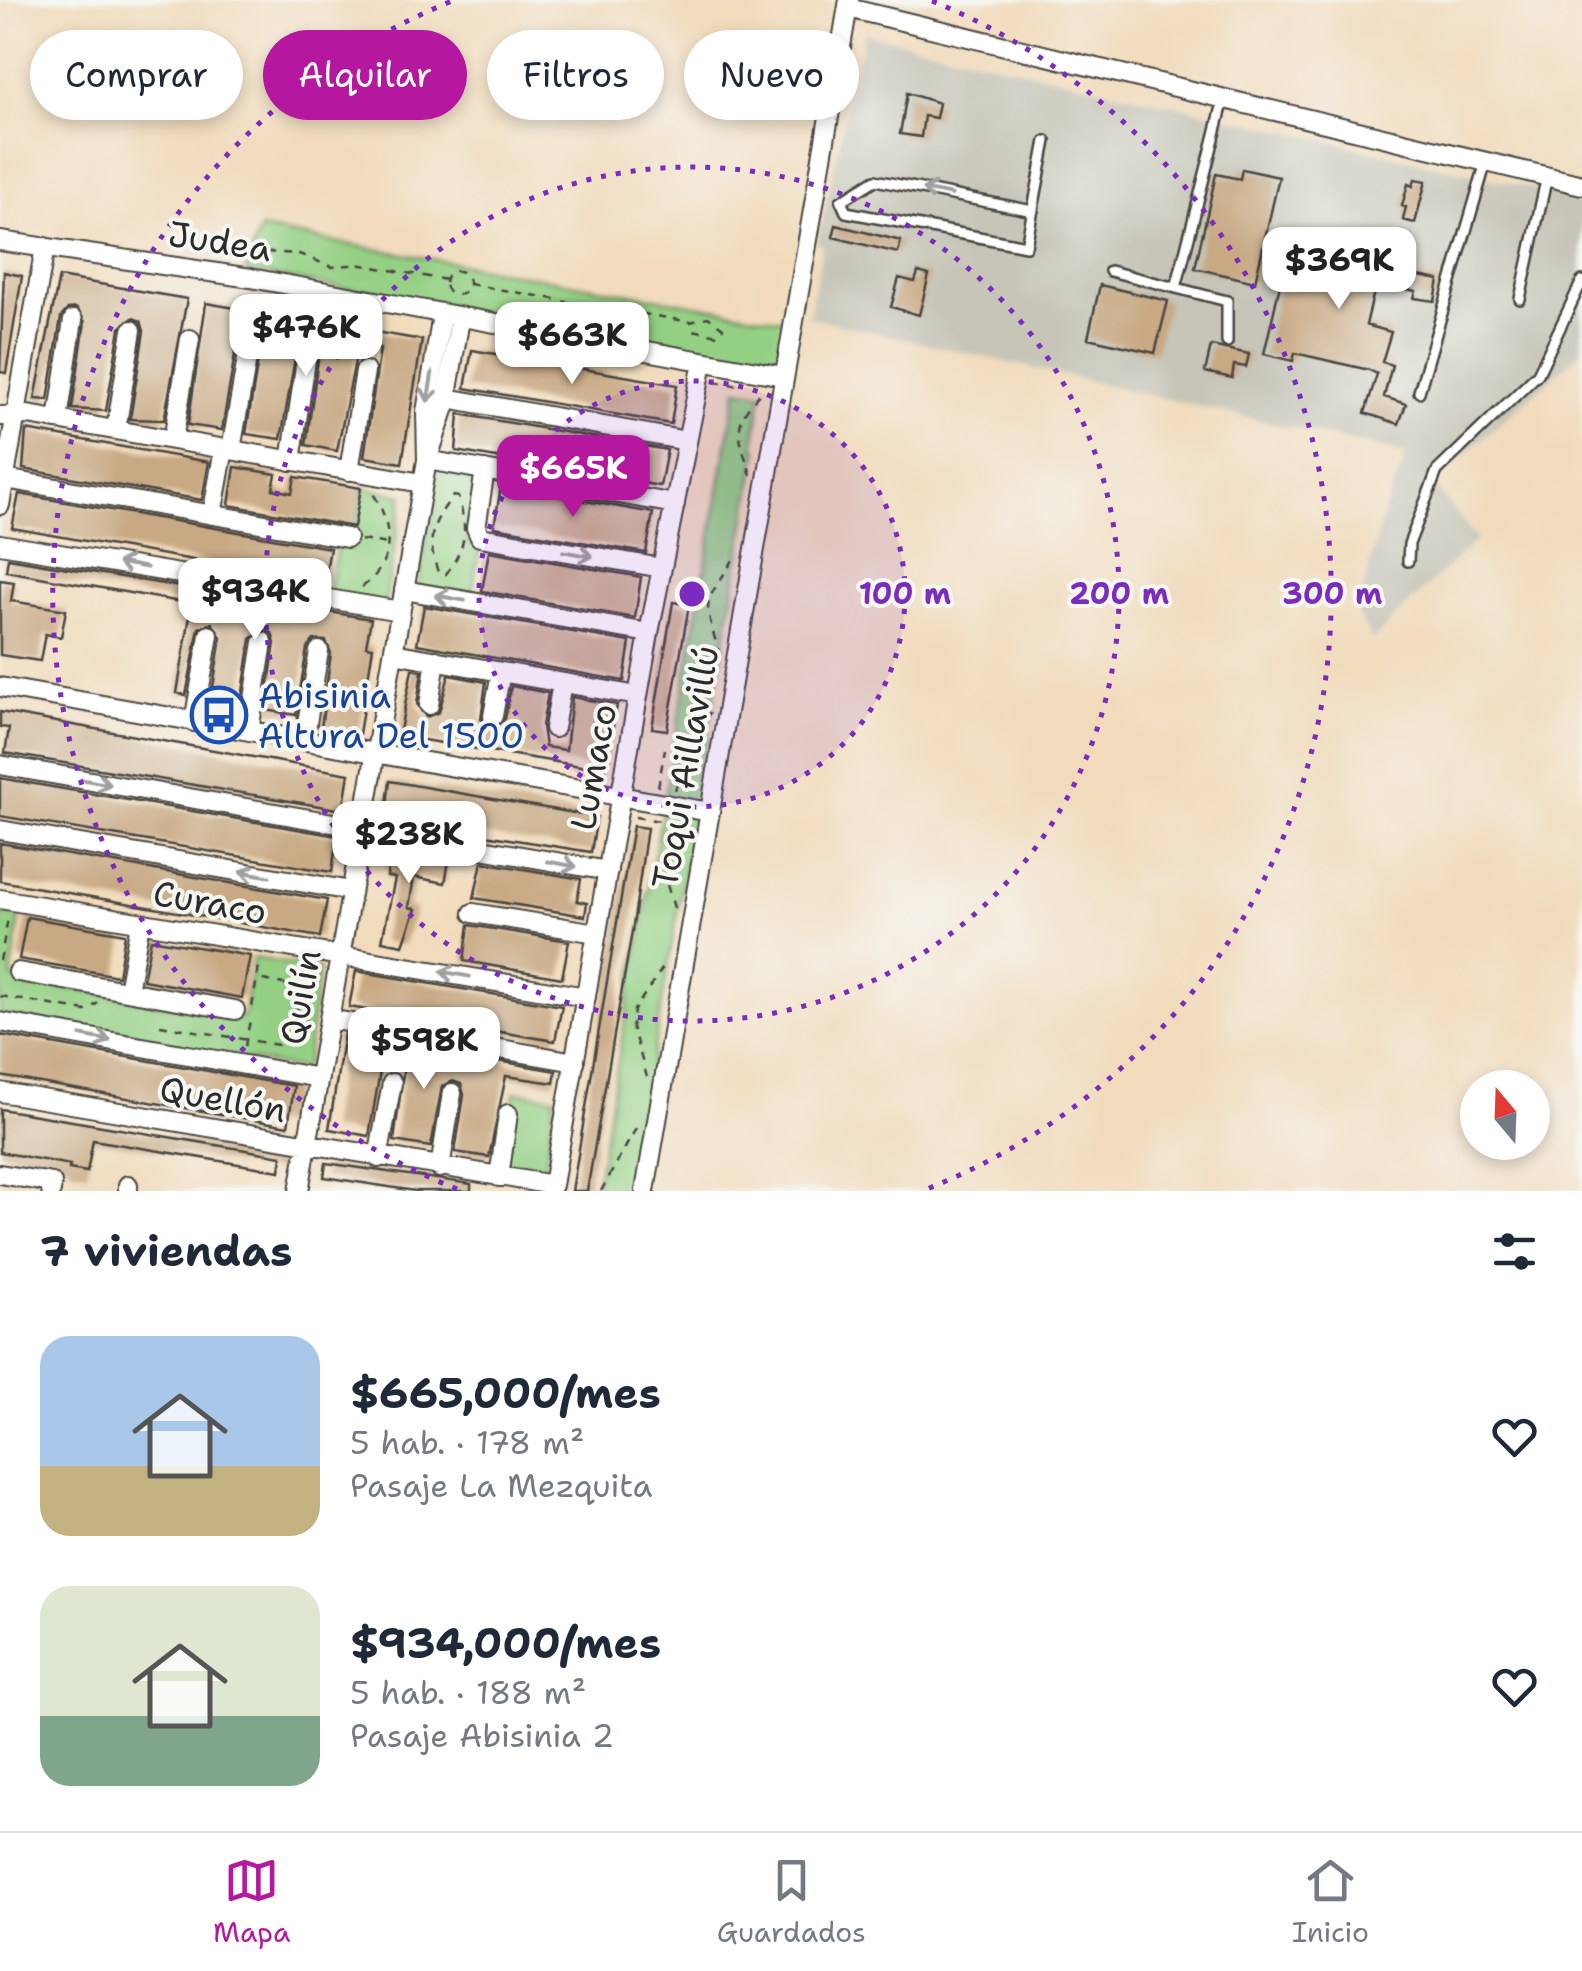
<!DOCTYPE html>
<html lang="es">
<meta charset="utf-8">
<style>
:root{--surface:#fff;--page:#f6f6f7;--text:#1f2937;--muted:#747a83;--line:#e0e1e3;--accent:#b5179e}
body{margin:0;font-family:"Shantell Sans",sans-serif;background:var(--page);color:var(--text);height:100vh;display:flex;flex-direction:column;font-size:38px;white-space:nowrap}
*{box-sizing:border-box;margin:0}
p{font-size:32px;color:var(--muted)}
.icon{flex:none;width:55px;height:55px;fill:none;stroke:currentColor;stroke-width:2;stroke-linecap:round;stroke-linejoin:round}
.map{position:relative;height:1191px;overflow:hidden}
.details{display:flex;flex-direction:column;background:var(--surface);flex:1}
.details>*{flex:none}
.guide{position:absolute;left:30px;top:30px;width:1000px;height:90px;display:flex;gap:20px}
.needle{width:65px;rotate:341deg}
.tools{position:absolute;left:1460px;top:1070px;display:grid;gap:20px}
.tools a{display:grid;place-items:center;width:90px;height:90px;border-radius:50%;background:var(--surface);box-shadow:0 5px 15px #0003;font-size:50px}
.price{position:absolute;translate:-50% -85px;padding:0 22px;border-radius:20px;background:#fff;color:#222;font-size:32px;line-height:65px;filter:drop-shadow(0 2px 5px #0008)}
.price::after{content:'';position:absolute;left:50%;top:60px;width:30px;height:22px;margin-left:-15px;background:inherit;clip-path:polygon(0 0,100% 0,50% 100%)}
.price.on{background:var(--accent);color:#fff}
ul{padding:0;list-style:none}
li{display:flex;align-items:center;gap:30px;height:250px;padding:0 40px}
li span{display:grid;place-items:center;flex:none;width:280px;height:200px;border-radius:30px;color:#555}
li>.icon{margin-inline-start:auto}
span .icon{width:120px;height:120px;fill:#fffc;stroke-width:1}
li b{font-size:42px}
h2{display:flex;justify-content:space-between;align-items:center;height:120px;padding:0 40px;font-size:42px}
.chip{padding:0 35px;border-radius:45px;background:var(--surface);box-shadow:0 5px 15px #0003;font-size:35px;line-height:90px}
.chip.on{background:var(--accent);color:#fff}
.dock{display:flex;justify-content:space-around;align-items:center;height:140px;border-top:2px solid var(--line);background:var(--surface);font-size:28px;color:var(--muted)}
.dock a{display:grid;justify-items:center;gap:5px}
.dock .on{color:var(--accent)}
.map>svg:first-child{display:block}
.industrial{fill:#c6c5b8}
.green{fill:#94d084;stroke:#607e58;stroke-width:2.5}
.building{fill:#c8a983}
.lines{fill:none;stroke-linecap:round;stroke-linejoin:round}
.lane-casing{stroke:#494541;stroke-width:14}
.street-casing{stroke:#494541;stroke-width:22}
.path{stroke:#494541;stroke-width:2.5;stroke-dasharray:8 8;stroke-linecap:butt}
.lane{stroke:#fff;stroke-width:9}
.street{stroke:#fff;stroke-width:18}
.oneway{stroke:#a0a0a0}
.ring{fill:none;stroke:#7b2cbf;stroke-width:5;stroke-dasharray:5 10}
.labels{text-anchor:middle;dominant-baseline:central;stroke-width:8;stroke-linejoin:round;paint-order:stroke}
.street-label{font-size:35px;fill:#2b2b2b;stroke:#f6f6f2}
.transit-label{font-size:35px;fill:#164399;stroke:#f6f6f2;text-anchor:start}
.centre{fill:#7b2cbf;stroke:#f6f6f2;stroke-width:5}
.ring-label{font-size:30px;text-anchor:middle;font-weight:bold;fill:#7b2cbf;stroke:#f6f6f2;stroke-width:8;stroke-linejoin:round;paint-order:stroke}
</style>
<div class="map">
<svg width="1582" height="1191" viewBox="0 0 1582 1191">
<rect width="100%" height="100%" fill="#f6f6f2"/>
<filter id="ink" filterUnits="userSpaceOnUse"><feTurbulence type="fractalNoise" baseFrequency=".01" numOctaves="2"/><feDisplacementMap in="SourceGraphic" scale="20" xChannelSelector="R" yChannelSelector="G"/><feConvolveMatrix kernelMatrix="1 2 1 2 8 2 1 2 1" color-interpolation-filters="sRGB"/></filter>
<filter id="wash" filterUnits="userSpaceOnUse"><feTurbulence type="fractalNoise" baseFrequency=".0048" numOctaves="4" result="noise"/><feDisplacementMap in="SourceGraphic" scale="40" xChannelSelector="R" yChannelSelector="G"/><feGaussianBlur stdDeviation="2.25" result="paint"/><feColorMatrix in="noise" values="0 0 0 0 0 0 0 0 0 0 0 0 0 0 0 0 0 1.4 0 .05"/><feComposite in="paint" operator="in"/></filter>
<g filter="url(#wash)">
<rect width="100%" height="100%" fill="#f1dbbc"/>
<!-- industrial -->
<path class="industrial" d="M 864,33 L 1582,200 L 1582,351 L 1432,483 L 1477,539 L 1372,640 L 1357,613 L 1384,511 L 1407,454 L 809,317 L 823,245 L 817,243 Z"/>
<!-- green -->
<path class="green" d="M 260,229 L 789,321 L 781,364 L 245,271 Z
M 737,389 L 762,393 L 754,446 L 758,449 L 629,1191 L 595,1191 Z
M 438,468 L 480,475 L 468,543 L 480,546 L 471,597 L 418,588 Z
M 363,488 L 403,495 L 385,604 L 328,595 L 337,546 L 353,548 Z
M 0,913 L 20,917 L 11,978 L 243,1018 L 254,958 L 319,969 L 306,1066 L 300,1069 L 0,1015 Z
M 515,1092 L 555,1097 L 544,1174 L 503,1169 Z"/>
<g id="blocks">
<!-- building -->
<path class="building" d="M 907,93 L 939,103 L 936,118 L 924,116 L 921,137 L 900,134 Z
M 1242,169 L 1279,177 L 1255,282 L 1195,268 L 1216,174 L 1240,179 Z
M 1415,179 L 1426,181 L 1415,223 L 1403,220 L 1406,207 L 1402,206 L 1408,184 L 1413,186 Z
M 836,225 L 901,241 L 898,253 L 833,237 Z
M 1291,237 L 1381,257 L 1380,263 L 1411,268 L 1409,274 L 1439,280 L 1435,301 L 1414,298 L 1416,291 L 1376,283 L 1366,325 L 1391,332 L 1382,362 L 1392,365 L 1384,397 L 1406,404 L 1399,424 L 1365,413 L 1377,374 L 1369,370 L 1295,353 L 1293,361 L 1264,354 Z
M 4,272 L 22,276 L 6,373 L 0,372 Z
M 918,272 L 929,275 L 919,315 L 891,307 L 899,278 L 915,282 Z
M 59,277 L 187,299 L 164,420 L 130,419 L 144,331 L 141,321 L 133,318 L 120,328 L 106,411 L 72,409 L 85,322 L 76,308 L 68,309 L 61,317 L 48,400 L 35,399 Z
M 1100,285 L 1168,301 L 1155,353 L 1088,338 Z
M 206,303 L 422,340 L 402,463 L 364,457 L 380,349 L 358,346 L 337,451 L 306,445 L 321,339 L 299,335 L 281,439 L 246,434 L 263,329 L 240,325 L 222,430 L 188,425 Z
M 1211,346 L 1249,354 L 1246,367 L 1234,365 L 1232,378 L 1205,372 Z
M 472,350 L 677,385 L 671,424 L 465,388 Z
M 459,414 L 667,450 L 660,486 L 456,451 Z
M 26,430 L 209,462 L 202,500 L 23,469 Z
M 235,467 L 276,474 L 273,489 L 292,493 L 295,477 L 361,488 L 354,527 L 229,505 Z
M 501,486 L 653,513 L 646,553 L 494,527 Z
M 19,494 L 330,548 L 324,583 L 12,528 Z
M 489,551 L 641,577 L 635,618 L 482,591 Z
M 8,558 L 371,619 L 366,646 L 373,647 L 359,734 L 321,728 L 331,653 L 326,641 L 314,640 L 307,648 L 296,715 L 265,710 L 275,643 L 272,633 L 264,630 L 251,639 L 240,711 L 210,706 L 221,637 L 212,623 L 199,628 L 186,695 L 177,693 L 192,604 L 6,571 Z
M 0,580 L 14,582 L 11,601 L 66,610 L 61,637 L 45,634 L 40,661 L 0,655 Z
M 673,602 L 689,605 L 667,730 L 652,728 Z
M 424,606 L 630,642 L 624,681 L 417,644 Z
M 412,669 L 422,671 L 417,704 L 426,717 L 439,712 L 449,675 L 486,682 L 481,719 L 492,728 L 505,719 L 511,686 L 548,693 L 542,726 L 545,747 L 566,750 L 572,697 L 617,705 L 605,770 L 399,736 Z
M 0,712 L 349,774 L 343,810 L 5,753 L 9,728 L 0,727 Z
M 0,778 L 337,836 L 332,872 L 0,816 Z
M 390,781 L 597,817 L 591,852 L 385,819 Z
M 633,826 L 647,828 L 633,926 L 587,1191 L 572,1191 Z
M 0,843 L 327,900 L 320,937 L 0,881 Z
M 387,845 L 450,856 L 445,883 L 414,877 L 409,907 L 416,909 L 403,945 L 382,941 L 395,878 L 387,877 L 388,867 L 384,866 Z
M 482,862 L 581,879 L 577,901 L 587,903 L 585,916 L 474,898 Z
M 27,917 L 125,934 L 118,976 L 19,959 Z
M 469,925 L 569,941 L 562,978 L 464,961 Z
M 151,939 L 250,956 L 242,998 L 143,980 Z
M 356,971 L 562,1006 L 555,1041 L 349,1007 Z
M 344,1034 L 556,1071 L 554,1083 L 506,1076 L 489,1157 L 455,1152 L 464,1095 L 461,1084 L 453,1081 L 442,1086 L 431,1147 L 394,1141 L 405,1058 L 383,1054 L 369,1136 L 329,1129 Z
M 0,1035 L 294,1086 L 288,1126 L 0,1076 Z
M 0,1109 L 282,1156 L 280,1171 L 93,1140 L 87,1172 L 69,1169 L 70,1165 L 0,1152 Z
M 326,1163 L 471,1184 L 471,1191 L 415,1191 L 324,1177 Z"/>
</g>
</g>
<g filter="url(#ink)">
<use href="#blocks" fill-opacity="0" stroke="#494541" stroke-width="2.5"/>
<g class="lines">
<!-- lane casing -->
<g class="lane-casing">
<path id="lane" d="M 1033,211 L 875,180 L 841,201 L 846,212 L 1026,246 L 1046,141
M 1110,271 L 1227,301 L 1227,342
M 1176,288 L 1224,99
M 1520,299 L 1547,176
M 1419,392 L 1486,162
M 1408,561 L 1409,544 L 1437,471 L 1538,374 L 1582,281"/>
</g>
<!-- street casing -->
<g class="street-casing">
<path id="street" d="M 848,8 L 1582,185
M 0,241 L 251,278 L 783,376
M 447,398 L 687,441
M 0,416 L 28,415 L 422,483
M 58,420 L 73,320
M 116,430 L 132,330
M 173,440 L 190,339
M 231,450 L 249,347
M 429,455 L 445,407 L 460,319
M 427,460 L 675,504
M 291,461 L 306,360
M 485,470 L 476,528 L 480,537 L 662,568
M 349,471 L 365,371
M 5,479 L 347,538
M 0,505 L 45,247
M 212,515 L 224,449
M 0,544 L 400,611
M 404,590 L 649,633
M 393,653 L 638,696
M 0,687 L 710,812
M 429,705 L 436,660
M 493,716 L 501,672
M 194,722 L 209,635
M 554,728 L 562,683
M 249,731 L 263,642
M 304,741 L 319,651
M 0,765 L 608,871
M 0,830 L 351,891
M 0,899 L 586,997
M 473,913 L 597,933
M 18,972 L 235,1010
M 128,991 L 140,923
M 329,1019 L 575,1062
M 0,1022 L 319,1078
M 0,1092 L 553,1185
M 378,1158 L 392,1083
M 440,1168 L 452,1093
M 0,1174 L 52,1183 L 51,1191
M 499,1177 L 508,1114
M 553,1185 L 649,633 L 703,362
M 128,1191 L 128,1185
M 299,1191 L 427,460 L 426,412 L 442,315
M 645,1191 L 849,0"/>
</g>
<!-- path -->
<path class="path" d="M 255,262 L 263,252 L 299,254 L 332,267 L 357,264 L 446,280
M445 283a12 12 0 1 1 24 0a12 12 0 1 1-24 0Z
M 469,284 L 560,300 L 589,310 L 609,308 L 691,322 L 708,317 L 723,328 L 718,335 L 693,330 L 691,322
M 714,382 L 736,385
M 751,475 C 737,432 731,423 764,389
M 453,496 L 458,497 C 468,531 467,545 446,574 L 438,572 C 426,538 431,525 453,496 Z
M 361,540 L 388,544
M 362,587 C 397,563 393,521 370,489
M 720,656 C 701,591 704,609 736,555
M 658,787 L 665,749
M 675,790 L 686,755 L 710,712
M 635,817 L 691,826
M 669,822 L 664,875 L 675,911
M 0,961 L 8,918
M 0,996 L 86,1011 L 98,1003
M 252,1007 L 260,960
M 302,1017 L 313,1024
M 160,1025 L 278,1045 L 300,1017 L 289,985 L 257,979
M 245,1046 L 251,1015
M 647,1077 L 632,1027 L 634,1010 L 666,963
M 601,1191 L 639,1123"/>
<!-- lane -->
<use href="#lane" class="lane"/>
<!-- street -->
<use href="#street" class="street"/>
</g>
<!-- one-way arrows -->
<defs><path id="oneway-shaft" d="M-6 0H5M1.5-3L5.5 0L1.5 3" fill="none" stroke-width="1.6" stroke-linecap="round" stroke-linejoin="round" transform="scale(2.5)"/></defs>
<g class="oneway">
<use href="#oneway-shaft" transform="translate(937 192) rotate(-169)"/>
<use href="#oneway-shaft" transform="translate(430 387) rotate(99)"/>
<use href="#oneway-shaft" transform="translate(578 554) rotate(10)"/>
<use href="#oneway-shaft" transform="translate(132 565) rotate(-170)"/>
<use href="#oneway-shaft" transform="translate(450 598) rotate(-170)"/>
<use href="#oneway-shaft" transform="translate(96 782) rotate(10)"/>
<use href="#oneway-shaft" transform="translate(562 864) rotate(10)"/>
<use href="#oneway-shaft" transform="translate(255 874) rotate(-170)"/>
<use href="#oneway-shaft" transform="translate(455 974) rotate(-170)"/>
<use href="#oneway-shaft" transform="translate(96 1038) rotate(10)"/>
</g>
</g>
<!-- distance rings -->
<circle cx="692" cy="594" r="213" fill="#7b2cbf" fill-opacity=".12"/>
<g class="ring">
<circle cx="692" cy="594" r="213"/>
<circle cx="692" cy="594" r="427"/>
<path d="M457 1189A640 640 0 0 1 452 1M932 1A640 640 0 0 1 927 1189"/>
</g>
<!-- icons -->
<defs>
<g id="bus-ring" transform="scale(2.875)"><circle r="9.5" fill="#f6f6f2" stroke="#1a4fb4" stroke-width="1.5"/><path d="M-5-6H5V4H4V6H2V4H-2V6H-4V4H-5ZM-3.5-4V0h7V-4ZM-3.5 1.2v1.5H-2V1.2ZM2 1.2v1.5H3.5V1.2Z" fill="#1a4fb4"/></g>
</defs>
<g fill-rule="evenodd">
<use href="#bus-ring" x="219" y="715"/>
</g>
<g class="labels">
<!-- street labels -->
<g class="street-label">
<text transform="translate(220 241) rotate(9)">Judea</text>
<text transform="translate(593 767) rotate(-80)">Lumaco</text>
<text transform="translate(685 767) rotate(-80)">Toqui Aillavillú</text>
<text transform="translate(210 902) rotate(10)">Curaco</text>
<text transform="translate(300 997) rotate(-80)">Quilín</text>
<text transform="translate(223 1099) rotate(10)">Quellón</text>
</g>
<!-- transit labels -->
<g class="transit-label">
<text x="258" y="695">Abisinia<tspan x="258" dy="40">Altura Del 1500</tspan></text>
</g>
</g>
<circle cx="692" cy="594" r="15" class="centre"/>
<g class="ring-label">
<text x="905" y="604">100 m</text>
<text x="1119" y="604">200 m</text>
<text x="1332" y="604">300 m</text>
</g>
</svg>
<div class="tools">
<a><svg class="needle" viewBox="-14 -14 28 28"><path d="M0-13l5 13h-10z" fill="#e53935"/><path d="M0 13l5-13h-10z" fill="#747a83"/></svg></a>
</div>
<b class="price" style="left:1339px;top:312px">$369K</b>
<b class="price" style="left:306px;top:379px">$476K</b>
<b class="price" style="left:572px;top:387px">$663K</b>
<b class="price on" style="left:573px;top:520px">$665K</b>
<b class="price" style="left:255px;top:643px">$934K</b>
<b class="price" style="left:409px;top:886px">$238K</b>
<b class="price" style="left:424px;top:1092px">$598K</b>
<div class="guide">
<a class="chip">Comprar</a>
<a class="chip on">Alquilar</a>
<a class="chip">Filtros</a>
<a class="chip">Nuevo</a>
</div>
</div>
<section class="details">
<h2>7 viviendas<svg class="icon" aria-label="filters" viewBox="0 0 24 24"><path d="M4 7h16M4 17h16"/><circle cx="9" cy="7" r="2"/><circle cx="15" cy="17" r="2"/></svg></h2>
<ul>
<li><span style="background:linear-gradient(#a9c7e8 65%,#c2b280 0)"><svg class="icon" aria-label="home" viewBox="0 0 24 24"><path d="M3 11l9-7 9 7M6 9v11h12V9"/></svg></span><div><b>$665,000/mes</b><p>5 hab. · 178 m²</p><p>Pasaje La Mezquita</p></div><svg class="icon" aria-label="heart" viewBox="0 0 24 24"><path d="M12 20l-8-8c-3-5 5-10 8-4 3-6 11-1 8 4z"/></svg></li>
<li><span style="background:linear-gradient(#dfe7d0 65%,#7fa58c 0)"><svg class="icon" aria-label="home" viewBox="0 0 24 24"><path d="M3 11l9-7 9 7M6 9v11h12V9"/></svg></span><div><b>$934,000/mes</b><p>5 hab. · 188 m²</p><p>Pasaje Abisinia 2</p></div><svg class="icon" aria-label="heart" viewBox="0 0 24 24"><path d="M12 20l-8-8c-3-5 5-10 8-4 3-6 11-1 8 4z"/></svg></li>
</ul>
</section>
<nav class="dock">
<a class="on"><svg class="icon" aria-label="map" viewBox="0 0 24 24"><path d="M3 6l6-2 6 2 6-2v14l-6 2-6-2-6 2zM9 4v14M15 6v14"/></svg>Mapa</a>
<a><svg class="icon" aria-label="saved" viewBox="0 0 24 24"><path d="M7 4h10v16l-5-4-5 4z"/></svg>Guardados</a>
<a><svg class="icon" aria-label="home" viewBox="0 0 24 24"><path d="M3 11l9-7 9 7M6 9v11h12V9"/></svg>Inicio</a>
</nav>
